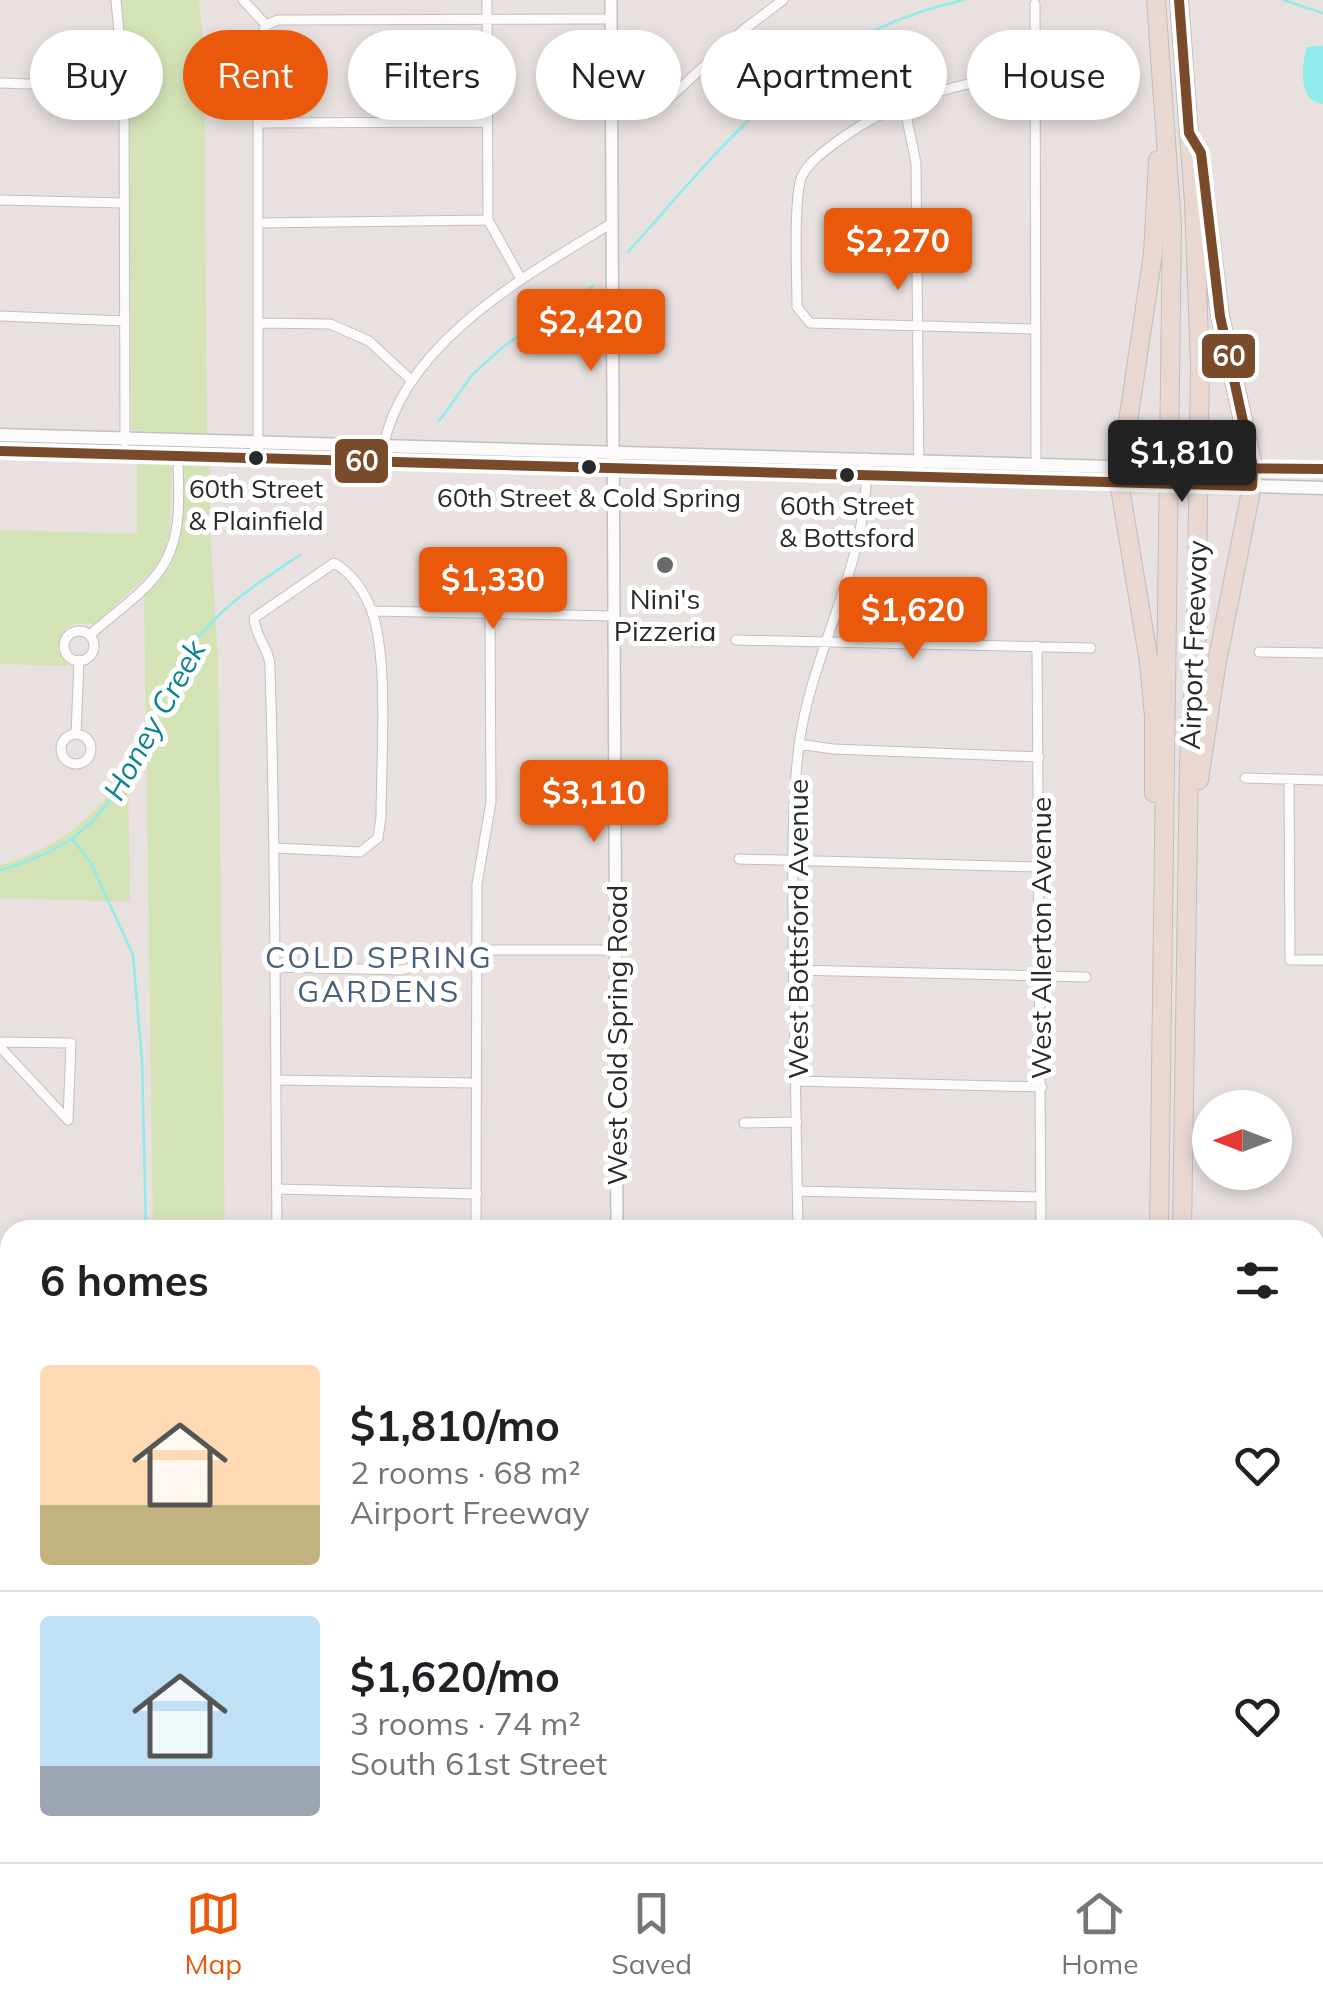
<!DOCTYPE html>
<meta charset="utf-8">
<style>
:root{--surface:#fff;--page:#f2f2f2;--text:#202124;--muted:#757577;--line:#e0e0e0;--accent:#ea580c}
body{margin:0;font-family:Mulish,sans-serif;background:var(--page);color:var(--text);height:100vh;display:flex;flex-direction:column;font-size:38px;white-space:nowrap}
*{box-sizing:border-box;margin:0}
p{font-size:32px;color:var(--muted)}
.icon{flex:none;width:55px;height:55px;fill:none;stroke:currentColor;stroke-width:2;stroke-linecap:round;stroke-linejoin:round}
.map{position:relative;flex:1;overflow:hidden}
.panel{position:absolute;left:0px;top:1220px;width:1325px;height:642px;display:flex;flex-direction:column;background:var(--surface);border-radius:30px 30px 0 0;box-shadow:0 5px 15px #0003}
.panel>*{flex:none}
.hud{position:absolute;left:30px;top:30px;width:1265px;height:90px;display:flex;gap:20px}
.needle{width:65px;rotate:270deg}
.controls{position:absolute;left:1192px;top:1090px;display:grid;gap:20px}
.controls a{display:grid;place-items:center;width:100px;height:100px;border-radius:50%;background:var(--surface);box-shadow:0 5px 15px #0003;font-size:50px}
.price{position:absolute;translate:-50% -85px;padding:0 22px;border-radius:10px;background:var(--accent);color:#fff;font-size:32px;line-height:65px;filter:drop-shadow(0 2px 5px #0008)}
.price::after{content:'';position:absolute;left:50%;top:60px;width:30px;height:22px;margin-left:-15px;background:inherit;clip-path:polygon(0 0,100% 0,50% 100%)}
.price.current{background:#222;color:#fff}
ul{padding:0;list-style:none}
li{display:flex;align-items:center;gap:30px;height:250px;padding:0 40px}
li+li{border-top:2px solid var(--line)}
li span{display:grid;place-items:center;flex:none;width:280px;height:200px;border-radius:10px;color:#555}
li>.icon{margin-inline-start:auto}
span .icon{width:120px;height:120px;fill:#fffc;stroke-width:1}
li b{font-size:42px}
h2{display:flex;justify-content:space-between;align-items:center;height:120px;padding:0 40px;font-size:42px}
.pill{padding:0 35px;border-radius:45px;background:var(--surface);box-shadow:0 5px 15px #0003;font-size:35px;line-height:90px}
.pill.current{background:var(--accent);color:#fff}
.tab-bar{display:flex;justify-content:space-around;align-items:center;height:140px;border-top:2px solid var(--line);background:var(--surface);font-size:28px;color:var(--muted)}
.tab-bar a{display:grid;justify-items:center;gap:5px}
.tab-bar .current{color:var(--accent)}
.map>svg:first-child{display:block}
.green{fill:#d4e3b6}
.water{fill:#90ecec}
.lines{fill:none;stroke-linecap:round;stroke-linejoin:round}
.stream{stroke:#90ecec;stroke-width:2.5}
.minor-casing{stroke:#c1c0c1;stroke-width:11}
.tertiary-casing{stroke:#c1c0c1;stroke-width:14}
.secondary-casing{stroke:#c1c0c1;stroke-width:15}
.primary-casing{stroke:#c0bebd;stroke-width:16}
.motorway-casing{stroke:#c0bebd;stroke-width:20}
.minor{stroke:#fcfafa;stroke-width:9}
.tertiary{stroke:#fcfafa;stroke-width:11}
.secondary{stroke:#fcfafa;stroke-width:12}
.primary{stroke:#e7ddd2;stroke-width:14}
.motorway{stroke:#e9d7d2;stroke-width:18}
.secondary-bridge-casing{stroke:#c1c0c1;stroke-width:15;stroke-linecap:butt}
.secondary-bridge{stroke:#fcfafa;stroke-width:12}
.bus-1-casing{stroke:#fff;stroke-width:18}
.bus-1{stroke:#7a4b2a;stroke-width:10}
.bus-dot{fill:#292929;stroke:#fff;stroke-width:4}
.poi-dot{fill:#6c6969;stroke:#fff;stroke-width:4}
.labels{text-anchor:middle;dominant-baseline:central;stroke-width:10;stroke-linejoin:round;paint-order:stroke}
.bus-label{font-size:26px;fill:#292929;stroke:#fff}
.poi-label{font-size:28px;fill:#292929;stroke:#fff}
.street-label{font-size:28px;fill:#292929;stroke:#fff}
.water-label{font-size:30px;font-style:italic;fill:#0b838f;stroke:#fff}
.neighbourhood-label{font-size:30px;letter-spacing:2.5px;fill:#495f7b;stroke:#fff}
.line-badge{stroke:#fff;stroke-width:4}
.badge-label{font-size:28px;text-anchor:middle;font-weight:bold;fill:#fff}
</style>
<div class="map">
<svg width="1323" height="1862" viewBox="0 0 1323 1862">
<rect width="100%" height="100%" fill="#e8e1df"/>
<!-- green -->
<path class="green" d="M 121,0 L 199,0 L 204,49 L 207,435 L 132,430 L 129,101 Z
M 196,460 L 210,463 L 210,528 L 218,660 L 225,1230 L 153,1230 L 144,593 C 185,560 181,514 183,466 L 187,461 Z
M 137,461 L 169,461 L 172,466 L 169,535 L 163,555 L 152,571 L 95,624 L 74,624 L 63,630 L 57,650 L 69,666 L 0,664 L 0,530 L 137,534 Z
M 128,766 L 130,902 L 0,898 L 0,865 C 58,848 98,818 128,766 Z"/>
<!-- water -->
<path class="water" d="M 1323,46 L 1323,104 C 1298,102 1301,67 1307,47 Z"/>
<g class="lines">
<!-- stream -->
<path class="stream" d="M 1283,0 L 1323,13
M 628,252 C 678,196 728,135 786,86 C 835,44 901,14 963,0
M 439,421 L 473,374 L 504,346 L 593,286
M 72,839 L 91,863 L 133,955 L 142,1060 L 146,1230
M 0,870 C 100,842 117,796 158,709 C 165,693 172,675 181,661 C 211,613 254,585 300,555"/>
<!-- minor casing -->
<g class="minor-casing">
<path id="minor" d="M 116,0 L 124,87 L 125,442
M 243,0 L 266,25 L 258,44 L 258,458
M 487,0 L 488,220 L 521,279
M 1035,4 L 1036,466
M 266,25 L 278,20 L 611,19
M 0,83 L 124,87
M 904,105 L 916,163 L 919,477
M 612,112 L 637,111 L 662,105 L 743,30 L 783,0
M 259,123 L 487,122
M 0,200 L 124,203
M 259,223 L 488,220
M 0,316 L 125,321
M 259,323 L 330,324 L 369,341 L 411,380
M 1036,329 L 810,323 L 797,307 C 797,280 793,196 802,176 C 808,163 823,152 835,143 C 905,90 1004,69 1092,74
M 383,449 C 402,343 527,275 612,223
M 372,611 L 614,616
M64 646a15 15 0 1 1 30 0a15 15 0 1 1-30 0Z
M 90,635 C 117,610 159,585 171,549 C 182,521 178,483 178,453
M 736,640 L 1091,648
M 1037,646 L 1041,1230
M 1259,652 L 1323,653
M 76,734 L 79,660
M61 749a15 15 0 1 1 30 0a15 15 0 1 1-30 0Z
M 799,744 L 833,749 L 1039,757
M 1245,778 L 1323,780
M 1289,779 L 1290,960 L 1323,960
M 276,848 L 360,852 L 378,838 L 381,817 C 381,762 389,660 372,612 C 365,592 352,573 334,563 L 254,618 C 255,637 270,649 270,667 C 276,855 275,1042 277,1230
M 739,859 L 1039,867
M 276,967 L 402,970 L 477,950 L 615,950
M 794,970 L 1086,977
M 0,1042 L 71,1043 L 68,1120
M 0,1047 L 68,1120
M 277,1080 L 475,1083
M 796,1081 L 1042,1087
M 744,1123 L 797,1122
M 277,1189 L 477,1194
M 797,1191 L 1041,1197
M 476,1230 L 477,884 L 491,802 L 490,613
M 798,1230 C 796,1134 794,1038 793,942 C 793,877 791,810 799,745 C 812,647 872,558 866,458
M 1315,1587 L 1323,1587
M 1,1771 L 2,1696
M 110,1852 L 110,1862
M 291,1852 L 291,1862
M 861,1852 L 863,1862
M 1005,1852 L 1005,1862
M 1277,1852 L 1277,1862
M 418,1862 L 429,1852"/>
</g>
<!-- tertiary casing -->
<g class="tertiary-casing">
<path id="tertiary" d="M 611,0 L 617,1230
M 1315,1454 L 1323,1455
M 625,1852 L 625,1862"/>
</g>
<!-- secondary casing -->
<g class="secondary-casing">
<path id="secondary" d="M 0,435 L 1146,468
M 0,451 L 1145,482
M 1220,469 L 1323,469
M 1219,485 L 1323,488"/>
</g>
<!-- primary casing -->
<g class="primary-casing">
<path id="primary" d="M 0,1297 L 10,1308
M 0,1327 L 10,1339
M 6,1417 L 10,1416
M 452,1852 L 460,1862
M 474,1852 L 482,1862"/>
</g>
<!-- motorway casing -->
<g class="motorway-casing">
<path id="motorway" d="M 1156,0 L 1172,225 L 1159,1230
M 1179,0 L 1194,202 L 1200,366 L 1196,648 L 1189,762 L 1182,1230
M 1199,780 L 1216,667 L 1252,486 L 1253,467 L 1220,316 L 1204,186
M 1154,793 L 1154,716 L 1149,662 L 1119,482 L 1153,254 L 1158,160
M 1152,1852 L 1152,1862
M 1177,1852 L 1178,1862"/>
</g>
<!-- minor -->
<use href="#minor" class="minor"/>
<!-- tertiary -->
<use href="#tertiary" class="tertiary"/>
<!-- secondary -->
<use href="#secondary" class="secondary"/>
<!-- primary -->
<use href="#primary" class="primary"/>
<!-- motorway -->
<use href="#motorway" class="motorway"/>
<!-- secondary-bridge casing -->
<g class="secondary-bridge-casing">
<path id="secondary-bridge" d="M 1146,468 L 1220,469
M 1145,482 L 1219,485"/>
</g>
<!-- secondary-bridge -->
<use href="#secondary-bridge" class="secondary-bridge"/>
<!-- bus-1 casing -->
<g class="bus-1-casing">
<path id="bus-1" d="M 0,451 L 1252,486 L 1253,467 L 1220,316 L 1201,153 L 1189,133 L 1179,0
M 1230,468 L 1323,469"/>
</g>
<!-- bus-1 -->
<use href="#bus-1" class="bus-1"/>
</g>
<!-- markers -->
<g class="bus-dot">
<circle cx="256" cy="458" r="9"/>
<circle cx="589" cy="467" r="9"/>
<circle cx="847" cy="475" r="9"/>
</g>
<circle class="poi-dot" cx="665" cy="565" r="10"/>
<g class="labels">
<!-- bus labels -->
<g class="bus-label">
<text x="256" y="488">60th Street<tspan x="256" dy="32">&amp; Plainfield</tspan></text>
<text x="589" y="497">60th Street &amp; Cold Spring</text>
<text x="847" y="505">60th Street<tspan x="847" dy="32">&amp; Bottsford</tspan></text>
</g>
<!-- poi labels -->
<g class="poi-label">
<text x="665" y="598">Nini's<tspan x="665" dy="32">Pizzeria</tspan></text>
</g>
<!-- street labels -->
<g class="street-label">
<text transform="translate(1193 645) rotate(-88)">Airport Freeway</text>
<text transform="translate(797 929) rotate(-90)">West Bottsford Avenue</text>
<text transform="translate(1040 938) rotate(-90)">West Allerton Avenue</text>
<text transform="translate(616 1035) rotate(-90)">West Cold Spring Road</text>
</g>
<!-- water labels -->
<g class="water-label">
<text transform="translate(154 720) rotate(-61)">Honey Creek</text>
</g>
<!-- neighbourhood labels -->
<g class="neighbourhood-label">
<text x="379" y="957">COLD SPRING<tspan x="379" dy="34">GARDENS</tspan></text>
</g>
</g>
<g class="line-badge">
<rect x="1200" y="332" width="57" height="48" rx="10" fill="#7a4b2a"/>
<rect x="333" y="437" width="57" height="48" rx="10" fill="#7a4b2a"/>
</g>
<g class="badge-label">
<text x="1229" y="366">60</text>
<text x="362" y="471">60</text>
</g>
</svg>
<div class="controls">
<a><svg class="needle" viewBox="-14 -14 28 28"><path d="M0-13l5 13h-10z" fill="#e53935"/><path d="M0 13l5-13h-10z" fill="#757577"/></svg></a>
</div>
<b class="price" style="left:898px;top:293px">$2,270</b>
<b class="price" style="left:591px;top:374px">$2,420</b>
<b class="price current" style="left:1182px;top:505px">$1,810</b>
<b class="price" style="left:493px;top:632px">$1,330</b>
<b class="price" style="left:913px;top:662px">$1,620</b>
<b class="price" style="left:594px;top:845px">$3,110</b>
<div class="hud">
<a class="pill">Buy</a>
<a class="pill current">Rent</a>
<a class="pill">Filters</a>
<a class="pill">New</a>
<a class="pill">Apartment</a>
<a class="pill">House</a>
</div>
<section class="panel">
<h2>6 homes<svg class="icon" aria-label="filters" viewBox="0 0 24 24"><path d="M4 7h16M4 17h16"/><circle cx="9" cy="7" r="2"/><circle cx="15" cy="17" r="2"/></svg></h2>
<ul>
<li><span style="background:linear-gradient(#ffd9b3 70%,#c2b280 0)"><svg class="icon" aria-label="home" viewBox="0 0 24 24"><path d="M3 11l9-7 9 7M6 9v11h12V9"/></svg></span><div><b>$1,810/mo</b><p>2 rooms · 68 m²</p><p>Airport Freeway</p></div><svg class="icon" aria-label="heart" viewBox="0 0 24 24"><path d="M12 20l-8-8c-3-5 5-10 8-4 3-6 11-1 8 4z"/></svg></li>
<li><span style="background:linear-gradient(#bfe0f5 75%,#9aa5b1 0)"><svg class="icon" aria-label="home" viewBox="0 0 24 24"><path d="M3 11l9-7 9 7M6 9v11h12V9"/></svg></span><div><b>$1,620/mo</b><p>3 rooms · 74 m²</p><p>South 61st Street</p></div><svg class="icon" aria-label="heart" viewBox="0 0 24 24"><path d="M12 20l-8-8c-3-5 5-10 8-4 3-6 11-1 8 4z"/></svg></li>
</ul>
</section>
</div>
<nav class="tab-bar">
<a class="current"><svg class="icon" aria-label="map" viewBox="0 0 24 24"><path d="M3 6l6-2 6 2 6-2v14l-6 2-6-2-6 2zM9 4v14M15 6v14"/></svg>Map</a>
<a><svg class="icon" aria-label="saved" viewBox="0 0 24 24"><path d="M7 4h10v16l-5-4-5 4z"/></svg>Saved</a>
<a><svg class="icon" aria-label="home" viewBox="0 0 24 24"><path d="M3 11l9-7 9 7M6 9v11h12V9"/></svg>Home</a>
</nav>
